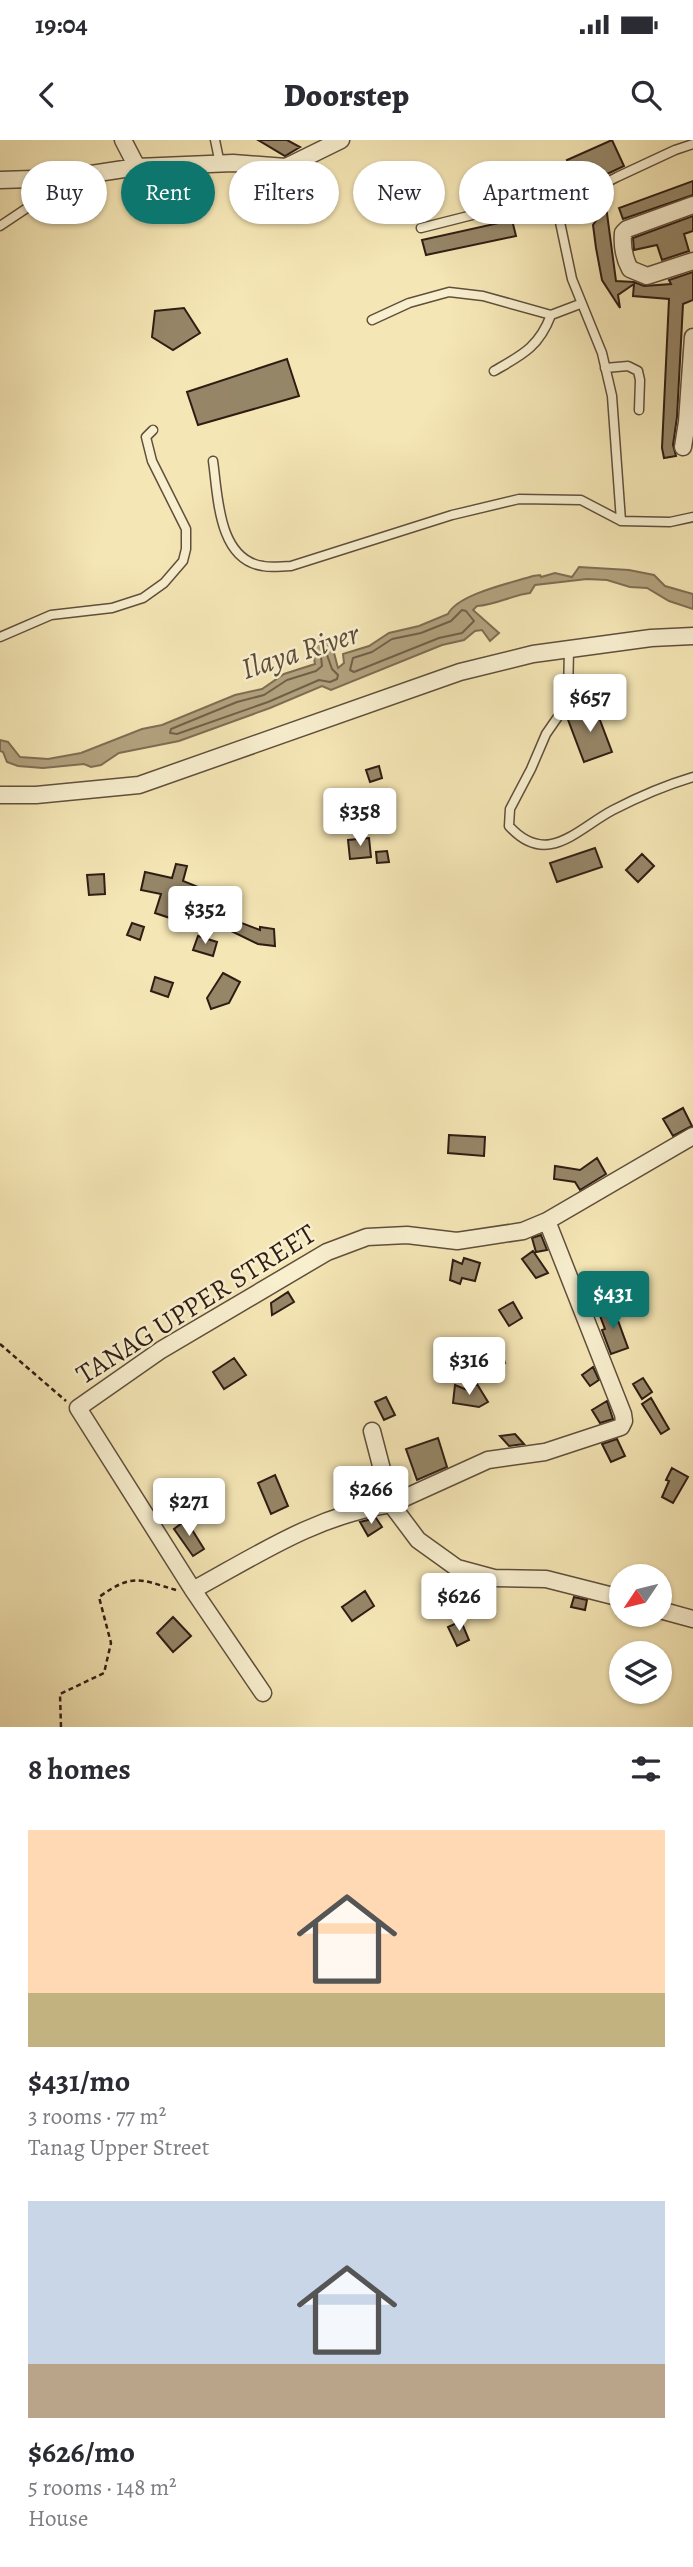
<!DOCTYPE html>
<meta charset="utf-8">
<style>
:root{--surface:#fff;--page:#f7f7f7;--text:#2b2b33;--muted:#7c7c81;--accent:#0f766e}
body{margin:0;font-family:Alegreya,serif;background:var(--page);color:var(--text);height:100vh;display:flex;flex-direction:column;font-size:26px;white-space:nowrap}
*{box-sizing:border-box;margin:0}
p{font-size:23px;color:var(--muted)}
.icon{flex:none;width:38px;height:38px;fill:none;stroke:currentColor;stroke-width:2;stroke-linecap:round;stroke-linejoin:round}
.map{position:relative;height:1587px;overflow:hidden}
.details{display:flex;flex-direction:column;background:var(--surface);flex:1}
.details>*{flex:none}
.banner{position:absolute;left:21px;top:21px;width:651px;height:63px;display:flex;gap:14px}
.needle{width:46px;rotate:235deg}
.buttons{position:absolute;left:609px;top:1424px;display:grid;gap:14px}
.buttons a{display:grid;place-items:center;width:63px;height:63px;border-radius:50%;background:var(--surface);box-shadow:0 2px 5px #0004;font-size:35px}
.price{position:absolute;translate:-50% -60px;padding:0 16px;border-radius:7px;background:#fff;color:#222;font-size:23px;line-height:46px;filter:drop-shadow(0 2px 4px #0008)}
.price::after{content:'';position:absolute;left:50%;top:42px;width:21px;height:16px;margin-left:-10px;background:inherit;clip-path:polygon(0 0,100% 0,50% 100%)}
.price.current{background:var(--accent);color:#fff}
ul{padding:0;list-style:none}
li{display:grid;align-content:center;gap:14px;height:371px;padding:0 28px}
li span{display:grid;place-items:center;height:217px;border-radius:0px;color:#555}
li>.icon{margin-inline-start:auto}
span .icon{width:126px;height:126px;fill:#fffc;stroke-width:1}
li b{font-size:30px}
h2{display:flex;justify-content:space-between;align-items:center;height:84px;padding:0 28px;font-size:30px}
.pill{padding:0 24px;border-radius:32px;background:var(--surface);box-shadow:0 2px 5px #0004;font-size:24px;line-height:63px}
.pill.current{background:var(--accent);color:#fff}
.status{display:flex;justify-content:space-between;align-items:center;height:49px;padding:0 35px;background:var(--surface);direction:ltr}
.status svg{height:19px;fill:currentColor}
header{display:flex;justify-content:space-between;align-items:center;height:91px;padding:0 28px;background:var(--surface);font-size:32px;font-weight:800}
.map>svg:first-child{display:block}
.water{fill:#b2a27e;stroke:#7e6d54;stroke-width:2}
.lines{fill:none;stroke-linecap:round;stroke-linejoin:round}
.shore{stroke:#706049;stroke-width:2}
.building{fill:#968668;stroke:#2f1d14;stroke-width:2}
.lane-casing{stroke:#604f3c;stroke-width:11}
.street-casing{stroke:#604f3c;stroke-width:19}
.path{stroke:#2f1d14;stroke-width:2.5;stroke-dasharray:5 3.5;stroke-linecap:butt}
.lane{stroke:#f8efcf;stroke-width:8}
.street{stroke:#f8efcf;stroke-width:16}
.labels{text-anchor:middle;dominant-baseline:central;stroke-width:5;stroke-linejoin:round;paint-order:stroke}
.street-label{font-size:28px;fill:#2f1d14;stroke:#f8efcf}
.water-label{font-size:30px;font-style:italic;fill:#5d4c39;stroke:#f8efcf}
</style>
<div class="status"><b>19:04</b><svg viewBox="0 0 49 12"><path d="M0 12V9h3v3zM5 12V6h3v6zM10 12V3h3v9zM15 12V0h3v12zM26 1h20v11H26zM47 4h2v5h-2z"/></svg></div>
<header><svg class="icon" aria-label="back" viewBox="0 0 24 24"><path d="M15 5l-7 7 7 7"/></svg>Doorstep<svg class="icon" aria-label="search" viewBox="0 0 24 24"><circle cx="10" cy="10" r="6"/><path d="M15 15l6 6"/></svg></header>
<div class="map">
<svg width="693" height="1587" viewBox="0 0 693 1587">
<rect width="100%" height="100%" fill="#f5e6b5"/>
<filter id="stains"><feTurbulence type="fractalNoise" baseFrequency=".00286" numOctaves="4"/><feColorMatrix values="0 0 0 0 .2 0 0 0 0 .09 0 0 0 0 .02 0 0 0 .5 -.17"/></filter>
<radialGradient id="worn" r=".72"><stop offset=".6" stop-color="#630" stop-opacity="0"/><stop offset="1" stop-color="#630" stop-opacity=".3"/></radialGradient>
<!-- water -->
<path class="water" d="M 579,427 L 629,430 L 654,435 L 665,446 L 693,454 L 693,469 L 669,461 L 647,448 L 630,447 L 607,440 L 587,439 L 535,445 L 530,453 C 512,455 496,465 477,466 L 473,470 L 499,493 L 490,501 L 482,490 L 475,491 L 464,500 L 442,505 L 331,550 L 322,546 L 270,568 L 179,601 L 119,613 L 101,625 L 91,627 L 84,624 L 43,628 L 18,626 L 7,622 L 3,612 L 0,611 L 0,600 L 8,602 L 20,617 L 48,619 L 81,613 L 142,589 L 162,585 L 235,555 L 262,549 L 284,534 L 315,524 C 313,515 315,503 322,496 L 333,509 L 338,528 L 344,523 L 343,514 L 369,506 L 389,493 L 419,486 L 448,474 C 458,454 511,443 533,436 L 540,435 L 541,437 L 555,433 L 572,437 Z"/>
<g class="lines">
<!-- shore -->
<path class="shore" d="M 462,470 L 466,471 L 474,481 L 462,493 L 439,498 L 354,532 L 350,530 L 353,518 L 372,512 L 392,499 L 421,493 L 451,481 Z
M 323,514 L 327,515 L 332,529 L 338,535 L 337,539 L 330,542 L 319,540 L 268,562 L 177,594 L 170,593 L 171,589 L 237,562 L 264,555 L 287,540 L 316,531 L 322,526 L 321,517 Z"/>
</g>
<!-- building -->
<path class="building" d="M 258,0 L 287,0 L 300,7 L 285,16 Z
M 612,0 L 624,26 L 580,47 L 567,20 Z
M 693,41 L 693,55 L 623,79 L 619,68 Z
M 606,66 L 616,141 L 634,142 L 644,146 L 671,144 L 669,140 L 693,132 L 693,160 L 683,164 L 677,277 L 673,305 L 676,316 L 664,318 L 662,308 L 669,159 L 633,156 L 634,144 L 618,155 L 620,168 L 602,140 L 596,108 L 593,85 Z
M 693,76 L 693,91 L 684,94 L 689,111 L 662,120 L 657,105 L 634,110 L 633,98 Z
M 512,80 L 516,96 L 426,115 L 422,100 Z
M 184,168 L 200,193 L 173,210 L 152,197 L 155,171 Z
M 287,219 L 299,256 L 198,285 L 187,252 Z
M 607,556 L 612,568 L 601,572 L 596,561 Z
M 595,567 L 612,612 L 584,622 L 567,577 Z
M 379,626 L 382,638 L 370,642 L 366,630 Z
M 369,698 L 371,717 L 350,719 L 348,700 Z
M 595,708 L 602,727 L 557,742 L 550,723 Z
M 387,711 L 389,722 L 377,723 L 376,712 Z
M 642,714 L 654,726 L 638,742 L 626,730 Z
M 176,724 L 187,726 L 183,741 L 208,751 L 194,786 L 155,773 L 161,754 L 141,750 L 145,732 L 172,738 Z
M 104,734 L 105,754 L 89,755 L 87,735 Z
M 231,779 L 260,790 L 260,787 L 274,789 L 275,806 L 258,804 L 227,789 Z
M 132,783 L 144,787 L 140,800 L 127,795 Z
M 198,796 L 217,802 L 213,816 L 193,810 Z
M 223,833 L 240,842 L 229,863 L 211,869 L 207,858 Z
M 155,837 L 173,843 L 168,857 L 151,851 Z
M 683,968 L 692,986 L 673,996 L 663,979 Z
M 449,995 L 485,997 L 484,1016 L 448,1013 Z
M 597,1018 L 606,1034 L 580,1050 L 575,1042 L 554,1039 L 555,1026 L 580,1030 Z
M 541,1095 L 547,1110 L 536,1112 L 532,1098 Z
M 533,1111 L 548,1133 L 536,1138 L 522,1119 Z
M 464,1118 L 480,1123 L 475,1141 L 462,1138 L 460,1144 L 450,1140 L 453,1120 L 462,1124 Z
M 288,1152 L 294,1162 L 272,1175 L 271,1163 Z
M 513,1162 L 522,1178 L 509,1186 L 499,1170 Z
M 613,1167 L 628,1208 L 611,1214 L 602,1190 L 605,1189 L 599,1173 Z
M 455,1204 L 468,1204 L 469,1219 L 501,1209 L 505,1223 L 456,1227 Z
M 234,1218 L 246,1235 L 224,1249 L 213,1232 Z
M 593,1227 L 599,1240 L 590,1246 L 582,1235 Z
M 643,1238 L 652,1252 L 642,1259 L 633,1244 Z
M 477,1244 L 488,1262 L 479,1267 L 453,1263 L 455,1245 L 467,1250 Z
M 386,1257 L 395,1275 L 384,1280 L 375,1262 Z
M 651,1258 L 669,1289 L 661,1294 L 642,1264 Z
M 607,1261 L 613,1279 L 600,1283 L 592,1270 Z
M 515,1294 L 524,1304 L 509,1306 L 500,1296 Z
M 438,1298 L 447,1327 L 417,1340 L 406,1309 Z
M 617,1299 L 625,1316 L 611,1322 L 602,1304 Z
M 672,1328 L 688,1337 L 673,1363 L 662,1357 L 669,1341 L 666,1340 Z
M 275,1335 L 288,1366 L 271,1374 L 258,1343 Z
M 376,1378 L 382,1387 L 368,1396 L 360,1382 Z
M 186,1380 L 204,1409 L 193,1416 L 174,1389 Z
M 365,1451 L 374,1466 L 352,1481 L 342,1467 Z
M 574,1457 L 587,1460 L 585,1470 L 571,1467 Z
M 173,1477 L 191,1496 L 173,1512 L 157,1493 Z
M 461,1481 L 469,1500 L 457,1506 L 448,1487 Z"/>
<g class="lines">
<!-- lane casing -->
<g class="lane-casing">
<path id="lane" d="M 215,0 L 220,24
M 557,68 L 572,139 L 602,213 L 612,256 L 621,381
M 0,86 L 42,58 L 91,40
M 421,88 L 504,67 L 539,66 L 557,68 L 617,37 L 675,10 L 693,4
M 372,180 L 409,163 L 449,152 L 483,156 L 551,175 L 580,164
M 605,228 L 628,226 L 638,231 L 640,240 L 639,270
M 494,231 C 522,215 539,207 551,175
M 213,321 C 218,356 218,420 263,426 C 272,428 282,426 291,426 L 452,375 L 519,359 L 581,360 L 621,381 L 670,382 L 693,377
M 0,497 L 51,475 L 112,468 L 143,458 L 164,443 L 183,421 L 186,409 L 186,389 L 152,321 L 146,297 L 153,290
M 569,509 L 568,556 L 564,568 L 546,594 L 531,629 L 510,669 L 509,686 C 547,728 577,689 613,670 C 638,657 666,645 693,637"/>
</g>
<!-- street casing -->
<g class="street-casing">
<path id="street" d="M 123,0 L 137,27
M 0,40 L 65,38 L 137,27 L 233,23 L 286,27 L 341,0
M 693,65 L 627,89 L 623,93 C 622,105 624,118 630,129 L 647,136 L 693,121
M 683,307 L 687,282 L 693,197
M 0,655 L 36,655 L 139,645 L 460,532 L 533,514 L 651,498 L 693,496
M 372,1291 L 391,1364 L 488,1320 L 545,1312 L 621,1287 L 624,1281 L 623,1274 L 547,1081
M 193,1450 C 259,1414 315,1376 391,1364 L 418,1400 L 457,1428 L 494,1438 L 546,1439 L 621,1458
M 660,1470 L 693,1479
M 263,1553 L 193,1450 L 78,1268 L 161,1210 L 327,1112 L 367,1097 L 407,1095 L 457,1101 L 523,1091 L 547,1081 L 693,996"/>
</g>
<!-- path -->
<path class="path" d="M 0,1204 L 66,1261
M 61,1587 L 60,1554 L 104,1533 L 111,1503 L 99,1457 C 133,1433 139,1439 176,1450"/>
<!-- lane -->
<use href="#lane" class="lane"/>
<!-- street -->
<use href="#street" class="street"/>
</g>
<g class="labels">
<!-- street labels -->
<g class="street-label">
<text transform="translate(196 1164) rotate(-32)">TANAG UPPER STREET</text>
</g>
<!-- water labels -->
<g class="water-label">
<text transform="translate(300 511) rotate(-18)">Ilaya River</text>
</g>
</g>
<rect width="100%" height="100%" filter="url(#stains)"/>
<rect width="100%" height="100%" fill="url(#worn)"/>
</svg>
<div class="buttons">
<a><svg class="needle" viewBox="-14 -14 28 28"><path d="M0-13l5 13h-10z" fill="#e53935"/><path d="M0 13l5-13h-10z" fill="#7c7c81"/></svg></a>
<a><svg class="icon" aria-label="layers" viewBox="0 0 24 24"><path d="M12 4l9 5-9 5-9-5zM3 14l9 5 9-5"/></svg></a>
</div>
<b class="price" style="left:590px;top:594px">$657</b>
<b class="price" style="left:360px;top:708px">$358</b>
<b class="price" style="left:205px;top:806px">$352</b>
<b class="price current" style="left:613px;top:1191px">$431</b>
<b class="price" style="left:469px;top:1257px">$316</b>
<b class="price" style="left:371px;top:1386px">$266</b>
<b class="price" style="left:189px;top:1398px">$271</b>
<b class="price" style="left:459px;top:1493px">$626</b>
<div class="banner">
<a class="pill">Buy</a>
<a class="pill current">Rent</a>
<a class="pill">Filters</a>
<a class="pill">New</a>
<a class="pill">Apartment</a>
</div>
</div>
<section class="details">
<h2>8 homes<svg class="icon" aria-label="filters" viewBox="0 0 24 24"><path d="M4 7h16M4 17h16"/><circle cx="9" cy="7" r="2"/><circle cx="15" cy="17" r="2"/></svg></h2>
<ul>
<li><span style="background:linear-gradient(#ffd9b3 75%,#c2b280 0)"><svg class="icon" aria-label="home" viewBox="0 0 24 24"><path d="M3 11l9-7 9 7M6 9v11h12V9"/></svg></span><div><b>$431/mo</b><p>3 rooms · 77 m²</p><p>Tanag Upper Street</p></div></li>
<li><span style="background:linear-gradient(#c9d6e8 75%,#b9a48a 0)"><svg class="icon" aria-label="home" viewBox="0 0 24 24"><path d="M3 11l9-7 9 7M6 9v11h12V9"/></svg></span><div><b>$626/mo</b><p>5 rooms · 148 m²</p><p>House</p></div></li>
</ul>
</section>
